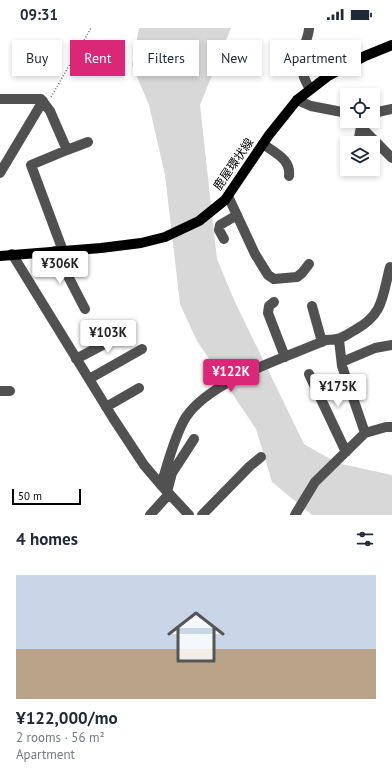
<!DOCTYPE html>
<meta charset="utf-8">
<style>
:root{--surface:#fff;--page:#f6f6f7;--text:#1f2937;--muted:#747a83;--accent:#db2777}
body{margin:0;font-family:"PT Sans","Noto Sans JP",sans-serif;background:var(--page);color:var(--text);height:100vh;display:flex;flex-direction:column;font-size:15px;white-space:nowrap}
*{box-sizing:border-box;margin:0}
p{font-size:13px;color:var(--muted)}
.icon{flex:none;width:22px;height:22px;fill:none;stroke:currentColor;stroke-width:2;stroke-linecap:round;stroke-linejoin:round}
.map{position:relative;height:487px;overflow:hidden}
.sheet{display:flex;flex-direction:column;background:var(--surface);flex:1}
.sheet>*{flex:none}
.guide{position:absolute;left:12px;top:12px;width:368px;height:36px;display:flex;gap:8px}
.controls{position:absolute;left:340px;top:60px;display:grid;gap:8px}
.controls a{display:grid;place-items:center;width:40px;height:40px;border-radius:0px;background:var(--surface);box-shadow:0 2px 6px #0003;font-size:20px}
.scale{position:absolute;left:12px;bottom:10px;width:69px;box-sizing:border-box;padding-left:4px;border:2px solid #000;border-top:0;font-size:11px;line-height:14px;white-space:nowrap;color:#000;-webkit-text-stroke:3px #fff;paint-order:stroke}
.price{position:absolute;translate:-50% -34px;padding:0 9px;border-radius:4px;background:#fff;color:#222;font-size:13px;line-height:26px;filter:drop-shadow(0 1px 2px #0008)}
.price::after{content:'';position:absolute;left:50%;top:24px;width:12px;height:9px;margin-left:-6px;background:inherit;clip-path:polygon(0 0,100% 0,50% 100%)}
.price.current{background:var(--accent);color:#fff}
ul{padding:0;list-style:none}
li{display:grid;align-content:center;gap:8px;height:212px;padding:0 16px}
li span{display:grid;place-items:center;height:124px;border-radius:0px;color:#555}
li>.icon{margin-inline-start:auto}
span .icon{width:72px;height:72px;fill:#fffc;stroke-width:1}
li b{font-size:17px}
h2{display:flex;justify-content:space-between;align-items:center;height:48px;padding:0 16px;font-size:17px}
.pill{padding:0 14px;border-radius:0px;background:var(--surface);box-shadow:0 2px 6px #0003;font-size:14px;line-height:36px}
.pill.current{background:var(--accent);color:#fff}
.status{display:flex;justify-content:space-between;align-items:center;height:28px;padding:0 20px;background:var(--surface);direction:ltr}
.status svg{height:11px;fill:currentColor}
.map>svg:first-child{display:block}
.green{fill:#d8d8d8}
.lines{fill:none;stroke-linecap:round;stroke-linejoin:round}
.path{stroke:#737373;stroke-width:1.5;stroke-dasharray:1 2;stroke-linecap:butt}
.minor{stroke:#515151;stroke-width:10}
.major{stroke:#000;stroke-width:10}
.labels{text-anchor:middle;dominant-baseline:central;stroke-width:3;stroke-linejoin:round;paint-order:stroke}
.street-label{font-size:12px;fill:#000;stroke:#fff}
</style>
<div class="status"><b>09:31</b><svg viewBox="0 0 49 12"><path d="M0 12V9h3v3zM5 12V6h3v6zM10 12V3h3v9zM15 12V0h3v12zM26 1h20v11H26zM47 4h2v5h-2z"/></svg></div>
<div class="map">
<svg width="392" height="487" viewBox="0 0 392 487">
<rect width="100%" height="100%" fill="#fff"/>
<!-- green -->
<path class="green" d="M 139,0 L 231,0 L 200,77 L 217,231 L 235,274 L 304,416 L 337,435 L 392,447 L 392,487 L 312,487 L 272,454 L 256,401 L 197,313 L 180,276 L 165,147 L 149,77 L 132,37 Z"/>
<g class="lines">
<!-- path -->
<path class="path" d="M 51,69 L 91,0"/>
<!-- minor -->
<path class="minor" d="M 309,0 C 309,5 307,10 305,16 C 300,35 299,43 310,61
M 0,71 L 41,71 L 50,83 L 67,122 L 88,114
M 297,72 L 311,78 L 347,85
M 373,85 L 392,81
M 361,99 L 392,130
M 358,115 L 361,99 L 361,95
M 263,116 C 275,125 291,131 289,148
M 0,145 L 43,73
M 228,168 L 255,226 L 268,247 L 274,251 L 297,249 L 302,245 L 309,236
M 224,211 L 219,202 L 220,197 L 237,187
M 55,223 L 85,281
M 63,223 L 31,137 L 67,122
M 12,226 L 113,390 L 144,437 L 161,457 L 189,487
M 274,274 L 269,278 L 268,285 L 285,329
M 312,278 L 322,314
M 76,331 L 129,303
M 342,334 L 375,320 L 392,317
M 309,346 L 346,424
M 89,351 L 142,321
M 0,363 L 10,363
M 106,379 L 139,360
M 365,405 L 386,399 L 392,399
M 161,457 C 167,438 175,406 186,389 C 211,352 285,330 326,312 C 341,312 343,309 355,302 C 384,286 382,269 390,239
M 167,464 L 172,445 L 194,411
M 150,487 L 169,466
M 202,487 L 250,438 L 261,429
M 295,487 L 315,454 L 365,405 L 342,338 L 339,312"/>
<!-- major -->
<path class="major" d="M 0,228 L 101,220 L 141,215 L 165,209 L 199,193 L 225,172 L 269,107 L 297,72 L 328,48 L 365,28 L 392,17"/>
</g>
<g class="labels">
<!-- street labels -->
<g class="street-label">
<text transform="translate(233 136) rotate(-55)">鹿屋環状線</text>
</g>
</g>
</svg>
<div class="controls">
<a><svg class="icon" aria-label="locate" viewBox="0 0 24 24"><circle cx="12" cy="12" r="6"/><path d="M12 2v4M12 18v4M2 12h4M18 12h4"/></svg></a>
<a><svg class="icon" aria-label="layers" viewBox="0 0 24 24"><path d="M12 4l9 5-9 5-9-5zM3 14l9 5 9-5"/></svg></a>
</div>
<div class="scale">50 m</div>
<b class="price" style="left:60px;top:257px">¥306K</b>
<b class="price" style="left:108px;top:326px">¥103K</b>
<b class="price current" style="left:231px;top:365px">¥122K</b>
<b class="price" style="left:338px;top:380px">¥175K</b>
<div class="guide">
<a class="pill">Buy</a>
<a class="pill current">Rent</a>
<a class="pill">Filters</a>
<a class="pill">New</a>
<a class="pill">Apartment</a>
</div>
</div>
<section class="sheet">
<h2>4 homes<svg class="icon" aria-label="filters" viewBox="0 0 24 24"><path d="M4 7h16M4 17h16"/><circle cx="9" cy="7" r="2"/><circle cx="15" cy="17" r="2"/></svg></h2>
<ul>
<li><span style="background:linear-gradient(#c9d6e8 60%,#b9a48a 0)"><svg class="icon" aria-label="home" viewBox="0 0 24 24"><path d="M3 11l9-7 9 7M6 9v11h12V9"/></svg></span><div><b>¥122,000/mo</b><p>2 rooms · 56 m²</p><p>Apartment</p></div></li>
</ul>
</section>
